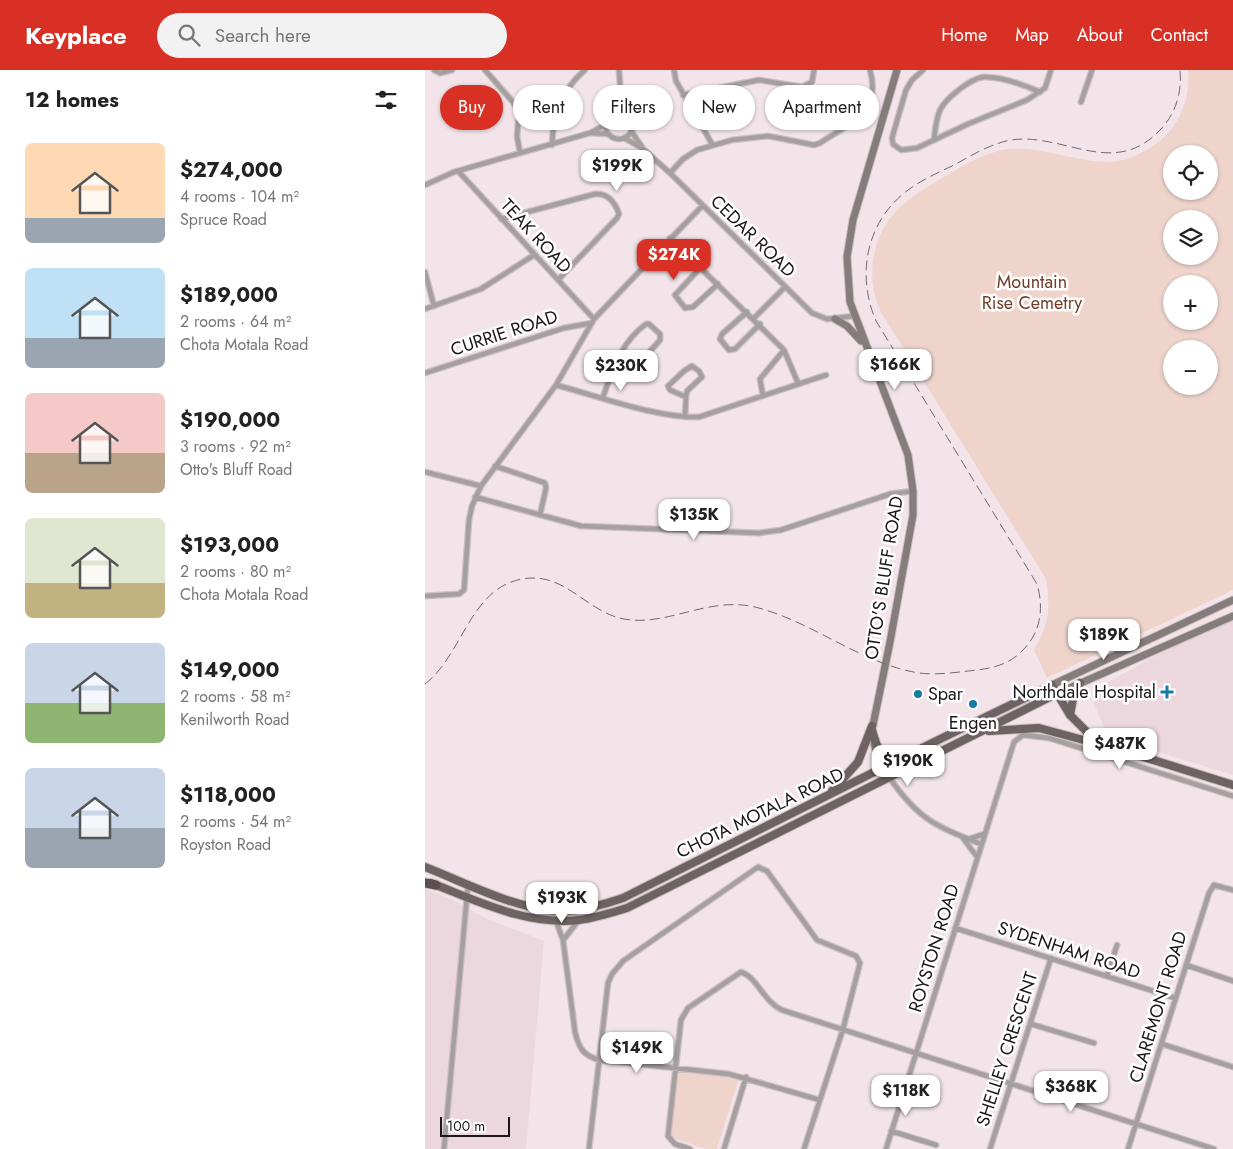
<!DOCTYPE html>
<meta charset="utf-8">
<style>
:root{--surface:#fff;--page:#f2f2f2;--text:#222;--muted:#767676;--accent:#d93025}
body{margin:0;font-family:Jost,sans-serif;background:var(--page);color:var(--text);height:100vh;display:flex;flex-direction:column;font-size:19px;white-space:nowrap}
*{box-sizing:border-box;margin:0}
p{font-size:16px;color:var(--muted)}
.icon{flex:none;width:28px;height:28px;fill:none;stroke:currentColor;stroke-width:2;stroke-linecap:round;stroke-linejoin:round}
.map{position:relative;flex:1;overflow:hidden}
.side{display:flex;flex-direction:column;background:var(--surface);width:425px}
.side>*{flex:none}
.banner{position:absolute;left:15px;top:15px;width:475px;height:45px;display:flex;gap:10px}
.controls{position:absolute;left:738px;top:75px;display:grid;gap:10px}
.controls a{display:grid;place-items:center;width:55px;height:55px;border-radius:50%;background:var(--surface);box-shadow:0 1px 4px #0004;font-size:25px}
.scale{position:absolute;left:15px;bottom:12px;width:70px;box-sizing:border-box;padding-left:5px;border:2px solid #1c1719;border-top:0;font-size:14px;line-height:18px;white-space:nowrap;color:#1c1719;-webkit-text-stroke:4px #fff;paint-order:stroke}
.price{position:absolute;translate:-50% -42px;padding:0 11px;border-radius:10px;background:#fff;color:#222;font-size:16px;line-height:32px;filter:drop-shadow(0 1px 2px #0008)}
.price::after{content:'';position:absolute;left:50%;top:30px;width:15px;height:11px;margin-left:-8px;background:inherit;clip-path:polygon(0 0,100% 0,50% 100%)}
.price.current{background:var(--accent);color:#fff}
ul{padding:0;list-style:none}
li{display:flex;align-items:center;gap:15px;height:125px;padding:0 25px}
li span{display:grid;place-items:center;flex:none;width:140px;height:100px;border-radius:8px;color:#555}
li>.icon{margin-inline-start:auto}
span .icon{width:60px;height:60px;fill:#fffc;stroke-width:1}
li b{font-size:21px}
h2{display:flex;justify-content:space-between;align-items:center;height:60px;padding:0 25px;font-size:21px}
.tag{padding:0 18px;border-radius:22px;background:var(--surface);box-shadow:0 1px 4px #0004;font-size:18px;line-height:45px}
.tag.current{background:var(--accent);color:#fff}
header{display:flex;align-items:center;gap:30px;box-sizing:border-box;height:70px;padding:0 25px;background:var(--accent);color:#fff}
header strong{font-size:24px}
nav{display:flex;gap:28px;margin-inline-start:auto;font-size:18px}
.search{width:350px;height:45px;background:var(--page);display:flex;align-items:center;gap:12px;box-sizing:border-box;padding:0 18px;border-radius:28px;color:var(--muted);font-size:19px}
main{display:flex;flex:1;min-height:0}
.map>svg:first-child{display:block}
.built{fill:#edd7df}
.green{fill:#eed4cb;fill-rule:evenodd}
.lines{fill:none;stroke-linecap:round;stroke-linejoin:round}
.street-casing{stroke:#cbbfc4;stroke-width:7}
.secondary-casing{stroke:#cbbfc4;stroke-width:9}
.primary-casing{stroke:#cbbfc4;stroke-width:10}
.highway-casing{stroke:#cbbfc4;stroke-width:11}
.street{stroke:#a69f9f;stroke-width:4.5}
.secondary{stroke:#857c7c;stroke-width:7}
.primary{stroke:#6e6363;stroke-width:8}
.highway{stroke:#5a4e4e;stroke-width:9}
.rail{stroke:#72696c;stroke-width:1;stroke-dasharray:10 5;stroke-linecap:butt}
.poi-dot{fill:#177ba6;stroke:#fff;stroke-width:2}
.labels{text-anchor:middle;dominant-baseline:central;stroke-width:5;stroke-linejoin:round;paint-order:stroke}
.street-label{font-size:18px;fill:#1c1719;stroke:#fff}
.park-label{font-size:18px;fill:#723d2a;stroke:#fff}
.poi-label{font-size:18px;fill:#1c1719;stroke:#fff;text-anchor:end}
</style>
<header>
<strong>Keyplace</strong>
<div class="search"><svg class="icon" aria-label="search" viewBox="0 0 24 24"><circle cx="10" cy="10" r="6"/><path d="M15 15l6 6"/></svg>Search here</div>
<nav><a>Home</a><a>Map</a><a>About</a><a>Contact</a></nav>
</header>
<main>
<section class="side">
<h2>12 homes<svg class="icon" aria-label="filters" viewBox="0 0 24 24"><path d="M4 7h16M4 17h16"/><circle cx="9" cy="7" r="2"/><circle cx="15" cy="17" r="2"/></svg></h2>
<ul>
<li><span style="background:linear-gradient(#ffd9b3 75%,#9aa5b1 0)"><svg class="icon" aria-label="home" viewBox="0 0 24 24"><path d="M3 11l9-7 9 7M6 9v11h12V9"/></svg></span><div><b>$274,000</b><p>4 rooms · 104 m²</p><p>Spruce Road</p></div></li>
<li><span style="background:linear-gradient(#bfe0f5 70%,#9aa5b1 0)"><svg class="icon" aria-label="home" viewBox="0 0 24 24"><path d="M3 11l9-7 9 7M6 9v11h12V9"/></svg></span><div><b>$189,000</b><p>2 rooms · 64 m²</p><p>Chota Motala Road</p></div></li>
<li><span style="background:linear-gradient(#f6c9c9 60%,#b9a48a 0)"><svg class="icon" aria-label="home" viewBox="0 0 24 24"><path d="M3 11l9-7 9 7M6 9v11h12V9"/></svg></span><div><b>$190,000</b><p>3 rooms · 92 m²</p><p>Otto's Bluff Road</p></div></li>
<li><span style="background:linear-gradient(#dfe7d0 65%,#c2b280 0)"><svg class="icon" aria-label="home" viewBox="0 0 24 24"><path d="M3 11l9-7 9 7M6 9v11h12V9"/></svg></span><div><b>$193,000</b><p>2 rooms · 80 m²</p><p>Chota Motala Road</p></div></li>
<li><span style="background:linear-gradient(#c9d6e8 60%,#8fb573 0)"><svg class="icon" aria-label="home" viewBox="0 0 24 24"><path d="M3 11l9-7 9 7M6 9v11h12V9"/></svg></span><div><b>$149,000</b><p>2 rooms · 58 m²</p><p>Kenilworth Road</p></div></li>
<li><span style="background:linear-gradient(#c9d6e8 60%,#9aa5b1 0)"><svg class="icon" aria-label="home" viewBox="0 0 24 24"><path d="M3 11l9-7 9 7M6 9v11h12V9"/></svg></span><div><b>$118,000</b><p>2 rooms · 54 m²</p><p>Royston Road</p></div></li>
</ul>
</section>
<div class="map">
<svg width="808" height="1079" viewBox="0 0 808 1079">
<rect width="100%" height="100%" fill="#f2e4e9"/>
<!-- built -->
<path class="built" d="M 808,551 L 808,705 L 701,672 L 681,663 L 669,633 L 683,612 L 756,572 Z
M 0,819 L 26,829 L 62,849 L 119,871 L 101,1079 L 0,1079 Z"/>
<!-- green -->
<path class="green" d="M 763,0 L 808,0 L 808,520 L 622,608 L 609,580 C 624,553 626,539 621,509 L 456,242 C 448,225 446,209 448,191 C 454,146 484,127 521,106 C 537,96 564,81 583,79 C 622,75 665,100 702,89 C 708,87 714,84 719,81 C 730,76 741,67 748,57 C 760,42 765,19 763,0 ZM 746,84 L 784,84 L 784,121 L 746,121 ZM 746,149 L 784,149 L 784,186 L 746,186 ZM 746,214 L 784,214 L 784,251 L 746,251 ZM 746,279 L 784,279 L 784,316 L 746,316 Z
M 255,1000 L 310,1006 L 313,1011 L 292,1079 L 281,1079 L 245,1067 L 244,1063 L 251,1002 Z"/>
<g class="lines">
<!-- street casing -->
<g class="street-casing">
<path id="street" d="M 9,0 L 15,3 L 27,0
M 60,0 L 88,32 L 94,42 L 92,66 L 95,83
M 194,0 L 196,27 L 201,43
M 249,0 L 251,11 L 287,74
M 498,0 L 487,10 L 481,20 L 467,68 L 468,74 L 476,80 L 492,78 L 543,54 L 602,30 L 620,18 L 626,0
M 258,25 L 334,10 L 377,17 L 387,12 L 389,0
M 656,32 L 667,0
M180 55a14 14 0 1 1 28 0a14 14 0 1 1-28 0Z
M 190,42 L 196,28
M 206,61 L 217,77
M 166,63 L 183,64
M 199,68 L 217,78 L 245,103 L 387,243 L 402,249 L 429,246
M 509,70 C 510,60 511,49 515,40 C 521,28 545,9 558,7 C 576,6 599,15 615,22
M 127,75 C 128,45 137,19 160,0
M 34,102 L 169,249
M 245,103 L 258,89 L 272,80 L 307,70 L 343,66 L 389,75 L 395,73 C 425,53 457,43 445,0
M 0,115 L 29,102 L 165,63 L 180,55
M 76,149 L 170,124 C 183,123 190,132 194,144 L 192,148 L 133,210
M 245,168 L 359,280 L 373,313
M 276,197 L 250,225 L 260,238 L 268,237 L 293,214
M 0,202 L 9,236
M 0,239 L 56,219 L 109,185
M 322,242 L 297,264 L 295,269 L 304,280 L 310,279 L 335,254
M 329,248 L 360,217
M 0,303 L 139,258 L 167,253
M 131,315 C 173,326 231,348 274,347 L 401,305
M 338,326 L 335,309 L 359,280
M 178,327 C 188,299 196,272 221,254 L 224,254 L 235,264 L 235,270 C 221,287 212,296 190,292
M 260,347 L 261,327 L 245,320 L 243,316 L 259,301 L 267,296 L 274,301 L 277,307 L 262,321 L 261,327
M 70,396 L 120,413 L 121,418 L 115,445
M 0,402 L 56,416
M 50,427 L 156,456 L 334,463 L 356,460 L 465,424 L 488,421
M 0,526 L 34,524 L 39,520 L 44,450 L 47,436 L 56,416 L 131,315 L 169,249 L 277,136
M 464,707 C 493,749 510,756 556,774
M 538,768 L 552,787
M 544,769 L 559,764
M 131,851 L 138,870 L 150,962 C 154,978 158,986 175,990 L 304,1004 L 395,1030
M 530,858 L 750,928
M 139,869 L 154,850
M 761,895 L 808,911
M 682,906 L 692,875
M 606,954 L 669,973
M 737,974 L 808,997
M 466,1061 L 511,1075
M 19,1079 L 43,815
M 164,1079 L 183,913 L 187,904 L 198,891 L 333,797 L 342,801 L 392,870 L 431,886 L 435,893 L 418,959 L 379,1079
M 265,1079 L 250,1074 L 243,1066 L 256,950 L 263,938 L 316,902 C 332,907 339,932 357,940 L 789,1079
M 299,1079 L 321,1007
M 461,1079 L 589,672 L 598,665 L 624,668 L 808,726
M 565,1079 L 626,888
M 703,1079 L 784,823 L 789,815 L 808,820"/>
</g>
<!-- secondary casing -->
<g class="secondary-casing">
<path id="secondary" d="M 410,249 L 422,256 L 436,271
M 627,615 L 808,530
M 631,624 L 808,546
M 447,660 L 465,572 L 488,445 L 488,421 L 483,385 L 425,232 L 422,187 L 428,150 L 472,0
M 449,673 L 453,688 L 464,707"/>
</g>
<!-- primary casing -->
<g class="primary-casing">
<path id="primary" d="M 645,645 L 648,629 L 655,613
M 447,660 C 451,674 455,690 472,691
M 564,661 L 614,658 L 677,675
M 407,721 L 433,692 L 447,656
M 0,797 C 41,813 94,841 138,841 C 159,840 178,835 198,828 L 511,671 L 627,615 L 645,645 L 665,665 L 706,683 L 808,715
M 6,813 C 53,831 102,856 154,850 C 170,848 186,843 202,838 L 631,624"/>
</g>
<!-- highway casing -->
<g class="highway-casing">
<path id="highway" d="M 0,813 L 11,815"/>
</g>
<!-- street -->
<use href="#street" class="street"/>
<!-- secondary -->
<use href="#secondary" class="secondary"/>
<!-- primary -->
<use href="#primary" class="primary"/>
<!-- highway -->
<use href="#highway" class="highway"/>
<!-- rail -->
<path class="rail" d="M 0,614 C 38,585 44,519 97,509 C 140,501 161,542 199,549 C 242,557 283,526 330,537 C 387,551 436,594 494,603 C 510,605 527,603 543,601 C 564,599 583,596 598,580 C 616,562 619,538 612,514 L 451,251 C 432,207 440,156 478,124 C 492,112 510,104 527,96 C 546,86 564,74 586,70 C 639,62 689,110 736,59 C 751,43 757,22 755,0"/>
</g>
<!-- markers -->
<g class="poi-dot">
<path d="M739.5 614.5h5v5h5v5h-5v5h-5v-5h-5v-5h5z"/>
<circle cx="493" cy="624" r="5"/>
<circle cx="548" cy="634" r="5"/>
</g>
<g class="labels">
<!-- street labels -->
<g class="street-label">
<text transform="translate(111 166) rotate(47)">TEAK ROAD</text>
<text transform="translate(328 166) rotate(44)">CEDAR ROAD</text>
<text transform="translate(79 263) rotate(-18)">CURRIE ROAD</text>
<text transform="translate(459 508) rotate(-81)">OTTO'S BLUFF ROAD</text>
<text transform="translate(335 743) rotate(-26)">CHOTA MOTALA ROAD</text>
<text transform="translate(509 878) rotate(-73)">ROYSTON ROAD</text>
<text transform="translate(644 880) rotate(18)">SYDENHAM ROAD</text>
<text transform="translate(733 937) rotate(-73)">CLAREMONT ROAD</text>
<text transform="translate(582 979) rotate(-72)">SHELLEY CRESCENT</text>
</g>
<!-- park labels -->
<g class="park-label">
<text x="607" y="212">Mountain<tspan x="607" dy="21">Rise Cemetry</tspan></text>
</g>
<!-- poi labels -->
<g class="poi-label">
<text x="731" y="622">Northdale Hospital</text>
<text x="503" y="624" text-anchor="start">Spar</text>
<text x="548" y="653" text-anchor="middle">Engen</text>
</g>
</g>
</svg>
<div class="controls">
<a><svg class="icon" aria-label="locate" viewBox="0 0 24 24"><circle cx="12" cy="12" r="6"/><path d="M12 2v4M12 18v4M2 12h4M18 12h4"/></svg></a>
<a><svg class="icon" aria-label="layers" viewBox="0 0 24 24"><path d="M12 4l9 5-9 5-9-5zM3 14l9 5 9-5"/></svg></a>
<a>+</a>
<a>−</a>
</div>
<div class="scale">100 m</div>
<b class="price" style="left:192px;top:122px">$199K</b>
<b class="price current" style="left:249px;top:211px">$274K</b>
<b class="price" style="left:470px;top:321px">$166K</b>
<b class="price" style="left:196px;top:322px">$230K</b>
<b class="price" style="left:269px;top:471px">$135K</b>
<b class="price" style="left:679px;top:591px">$189K</b>
<b class="price" style="left:695px;top:700px">$487K</b>
<b class="price" style="left:483px;top:717px">$190K</b>
<b class="price" style="left:137px;top:854px">$193K</b>
<b class="price" style="left:212px;top:1004px">$149K</b>
<b class="price" style="left:646px;top:1043px">$368K</b>
<b class="price" style="left:481px;top:1047px">$118K</b>
<div class="banner">
<a class="tag current">Buy</a>
<a class="tag">Rent</a>
<a class="tag">Filters</a>
<a class="tag">New</a>
<a class="tag">Apartment</a>
</div>
</div>
</main>
